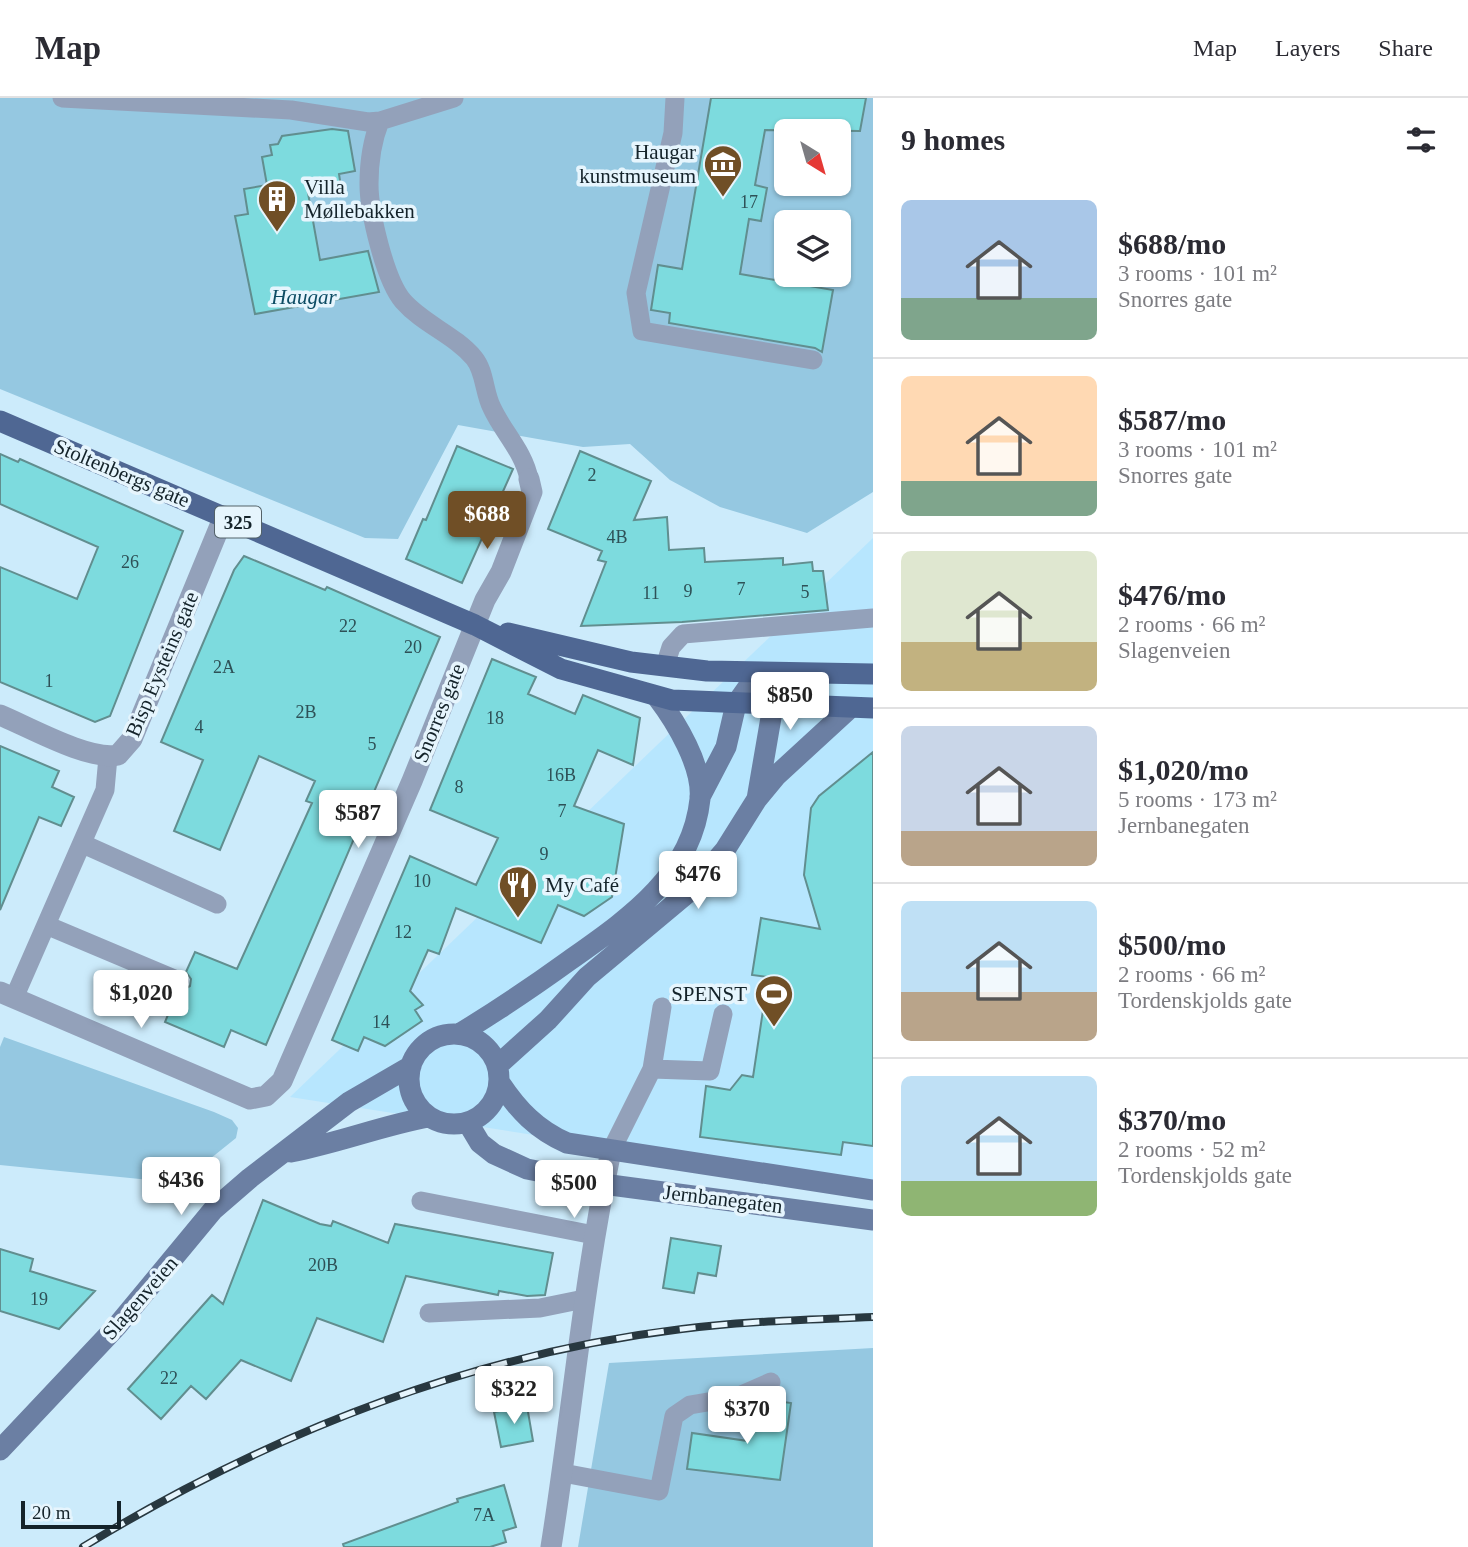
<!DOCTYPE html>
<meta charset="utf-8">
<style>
:root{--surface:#fff;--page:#f2f2f3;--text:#2b2b33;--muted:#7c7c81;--line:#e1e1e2;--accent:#704f26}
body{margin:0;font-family:Georgia,serif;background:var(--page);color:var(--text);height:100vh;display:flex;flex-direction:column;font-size:26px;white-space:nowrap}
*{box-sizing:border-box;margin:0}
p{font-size:23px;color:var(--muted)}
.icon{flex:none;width:38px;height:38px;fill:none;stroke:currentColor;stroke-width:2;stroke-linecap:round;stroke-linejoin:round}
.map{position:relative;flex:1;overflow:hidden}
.side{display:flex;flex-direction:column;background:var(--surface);width:595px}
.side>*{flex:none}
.needle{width:46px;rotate:143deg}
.tools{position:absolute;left:774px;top:21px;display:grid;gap:14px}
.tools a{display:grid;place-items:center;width:77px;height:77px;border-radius:10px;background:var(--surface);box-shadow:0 2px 5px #0004;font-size:35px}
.scale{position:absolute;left:21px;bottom:18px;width:100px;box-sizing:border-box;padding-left:7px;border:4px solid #14232a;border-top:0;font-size:19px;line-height:24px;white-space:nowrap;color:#14232a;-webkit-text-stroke:5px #e6f5fd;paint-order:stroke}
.price{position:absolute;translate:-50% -60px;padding:0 16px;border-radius:7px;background:#fff;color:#222;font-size:23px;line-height:46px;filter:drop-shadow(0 2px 4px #0008)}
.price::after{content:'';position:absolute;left:50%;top:42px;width:21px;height:16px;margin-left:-10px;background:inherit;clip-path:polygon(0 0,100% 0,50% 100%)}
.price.current{background:var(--accent);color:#fff}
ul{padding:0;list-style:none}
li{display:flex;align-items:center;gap:21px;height:175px;padding:0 28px}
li+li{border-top:2px solid var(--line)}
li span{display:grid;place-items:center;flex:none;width:196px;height:140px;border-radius:10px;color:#555}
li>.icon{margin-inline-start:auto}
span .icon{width:84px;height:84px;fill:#fffc;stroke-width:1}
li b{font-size:30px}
h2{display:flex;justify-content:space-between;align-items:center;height:84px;padding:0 28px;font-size:30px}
header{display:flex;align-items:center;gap:42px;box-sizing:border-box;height:98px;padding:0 35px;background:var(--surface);border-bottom:2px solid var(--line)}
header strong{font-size:33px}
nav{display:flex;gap:38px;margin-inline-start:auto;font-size:24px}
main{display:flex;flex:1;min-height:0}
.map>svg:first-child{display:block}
.built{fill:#b7e6fe}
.green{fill:#95c8e1;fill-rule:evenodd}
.building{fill:#7ddbde;stroke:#618e8f;stroke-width:2}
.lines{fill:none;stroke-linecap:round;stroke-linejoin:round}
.lane{stroke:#93a1ba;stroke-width:19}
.street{stroke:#93a1ba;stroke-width:21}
.secondary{stroke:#6b7fa3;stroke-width:21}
.primary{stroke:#4f6793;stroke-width:21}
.rail-casing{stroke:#283840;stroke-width:8}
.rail{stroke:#e6f5fd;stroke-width:5;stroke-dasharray:16;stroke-linecap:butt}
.labels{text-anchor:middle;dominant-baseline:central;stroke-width:7;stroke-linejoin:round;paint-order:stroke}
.number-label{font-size:18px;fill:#2e5157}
.shield{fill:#e6f5fd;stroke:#536269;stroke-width:2}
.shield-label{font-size:19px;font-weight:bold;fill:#14232a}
.poi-label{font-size:21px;fill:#14232a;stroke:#e6f5fd;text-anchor:end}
.park-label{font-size:21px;font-style:italic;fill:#0d4c64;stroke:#e6f5fd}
.street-label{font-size:21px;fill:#14232a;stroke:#e6f5fd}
</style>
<header>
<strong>Map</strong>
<nav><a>Map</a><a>Layers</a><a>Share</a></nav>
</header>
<main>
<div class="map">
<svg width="873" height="1449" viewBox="0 0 873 1449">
<rect width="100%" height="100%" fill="#ccebfb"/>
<!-- built -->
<path class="built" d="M 873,440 L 873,1090 L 290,999 Z"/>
<!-- green -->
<path class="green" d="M 0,0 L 873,0 L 873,394 L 807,435 L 720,409 L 670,382 L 630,346 L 583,349 L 458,327 L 398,441 L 365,440 L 0,291 ZM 786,33 L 838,33 L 838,86 L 786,86 ZM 786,124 L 838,124 L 838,177 L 786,177 Z
M 4,939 L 214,1014 L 232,1022 L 238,1030 L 236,1040 L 180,1085 L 0,1067 L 0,949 Z
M 873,1250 L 873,1449 L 578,1449 L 609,1265 Z"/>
<!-- building -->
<path class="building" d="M 711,0 L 866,0 L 860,33 L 765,32 L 755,87 L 767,90 L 761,123 L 749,121 L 740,176 L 833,192 L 822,254 L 815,250 L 669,225 L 670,215 L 651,212 L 658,167 L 682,171 Z
M 332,31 L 348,33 L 355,73 L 339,76 L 341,89 L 308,95 L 320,162 L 368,153 L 379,194 L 255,216 L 235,118 L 248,116 L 244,91 L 267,87 L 262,59 L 272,57 L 270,47 L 278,46 L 282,38 Z
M 457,348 L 513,371 L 462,485 L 406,461 L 423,421 L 426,422 Z
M 580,353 L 651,383 L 634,422 L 667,419 L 669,452 L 704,450 L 705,464 L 783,460 L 783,467 L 812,464 L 813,473 L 823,473 L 828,512 L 682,524 L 581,528 L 606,464 L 598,462 L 602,453 L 548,431 Z
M 0,356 L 18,364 L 20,361 L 183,433 L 110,618 L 95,624 L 0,584 L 0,469 L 77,501 L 98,449 L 0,406 Z
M 244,458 L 325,492 L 327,489 L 440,539 L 266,947 L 231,932 L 224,949 L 165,924 L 177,895 L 190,888 L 191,881 L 186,874 L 195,854 L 237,871 L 312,705 L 306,703 L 315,683 L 259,658 L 220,752 L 174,733 L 203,662 L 161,644 L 234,472 Z
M 492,561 L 536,579 L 528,596 L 575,616 L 583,597 L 640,620 L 633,667 L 598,652 L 574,708 L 624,726 L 612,799 L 584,818 L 558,807 L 541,845 L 456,810 L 439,856 L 428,852 L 410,893 L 423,907 L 415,912 L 422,923 L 385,948 L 364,939 L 358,953 L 332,942 L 410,758 L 476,787 L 498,740 L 430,712 Z
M 0,648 L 59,673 L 52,689 L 74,699 L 61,728 L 39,719 L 0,812 Z
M 873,654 L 873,1048 L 843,1044 L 841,1057 L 700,1039 L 706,988 L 730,992 L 742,977 L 753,979 L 768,879 L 752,877 L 761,820 L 820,831 L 804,777 L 811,710 L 819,698 Z
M 263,1102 L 320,1126 L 331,1128 L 333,1123 L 388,1145 L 395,1126 L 553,1155 L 545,1197 L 527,1198 L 499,1193 L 498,1197 L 406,1178 L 383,1244 L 317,1220 L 291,1283 L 241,1262 L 206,1301 L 191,1288 L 161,1321 L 128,1291 L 212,1197 L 223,1206 Z
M 671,1140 L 721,1148 L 716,1178 L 698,1175 L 694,1195 L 663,1190 Z
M 0,1151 L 33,1161 L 30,1173 L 95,1193 L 59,1231 L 0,1213 Z
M 763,1301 L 791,1305 L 780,1382 L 687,1371 L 692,1335 L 748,1343 L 753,1305 Z
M 527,1308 L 533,1343 L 501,1349 L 494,1314 Z
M 504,1387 L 516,1429 L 503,1433 L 506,1444 L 490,1449 L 344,1449 L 343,1446 L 458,1404 L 457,1401 Z"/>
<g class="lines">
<!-- lane -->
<path class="lane" d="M 62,0 L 291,12 L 368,24 L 380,23 L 454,0
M 675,0 L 673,35 L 636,195 L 642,233 L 813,262
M 380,23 C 372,43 369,65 369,86 C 369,114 385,182 403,203 C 423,226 455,237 474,260 C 485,273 484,295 492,310 C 503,334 524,354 529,381
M 665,568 L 671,549 L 683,536 L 873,520
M 83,746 L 217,806
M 46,827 L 179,883
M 14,900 L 105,692 L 108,659
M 652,971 L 710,973 L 723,916
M 611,1053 L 652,971 L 662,909
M 421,1103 L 594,1137
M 429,1215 L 540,1210 L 584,1201
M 563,1375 L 659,1393 L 674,1318 L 690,1307 L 737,1299 L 771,1284"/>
<!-- street -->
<path class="street" d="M 0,617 C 29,629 89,663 118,657 L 132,641 L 224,418
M 0,894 L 250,1001 L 266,998 L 282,983 L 412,683 L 485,502 L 501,474 L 532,394 L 529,381
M 551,1449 C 572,1317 583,1184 611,1053"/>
<!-- secondary -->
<path class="secondary" d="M 700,699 L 726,649 L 736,606 L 758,575
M 757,701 L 773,608 L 758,575
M 459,936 C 497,913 534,888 570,862 C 628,821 692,778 700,701 C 703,668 676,624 657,599
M409 981a45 45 0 1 1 90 0a45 45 0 1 1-90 0Z
M 498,967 L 548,922 L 587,879 L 690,793 L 725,752 L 757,701 L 776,678 L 850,610
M 500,985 C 518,1012 537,1032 567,1045 L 873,1092
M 468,1025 L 480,1045 L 494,1056 L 527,1071 L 603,1086 L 873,1122
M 291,1054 C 338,1045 381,1028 428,1019
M 0,1352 L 117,1228 L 213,1112 L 250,1080 L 349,1004 L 411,968"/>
<!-- primary -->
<path class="primary" d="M 0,323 L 475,527 L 561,571 L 672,602 L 873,610
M 508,535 L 631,564 L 707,573 L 873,576"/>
<!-- rail casing -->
<g class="rail-casing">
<path id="rail" d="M 83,1449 C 267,1337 467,1257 682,1231 C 745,1223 809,1222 873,1219"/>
</g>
<!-- rail -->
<use href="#rail" class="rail"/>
</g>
<!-- icons -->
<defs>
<g id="museum-pin" transform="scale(2.0125)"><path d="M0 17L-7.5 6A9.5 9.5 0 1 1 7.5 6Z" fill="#704f26" stroke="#e6f5fd"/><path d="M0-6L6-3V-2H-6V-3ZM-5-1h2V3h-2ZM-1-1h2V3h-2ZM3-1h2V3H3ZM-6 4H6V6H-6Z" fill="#fff"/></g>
<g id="building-pin" transform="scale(2.0125)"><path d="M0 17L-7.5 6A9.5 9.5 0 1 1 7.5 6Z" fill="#704f26" stroke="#e6f5fd"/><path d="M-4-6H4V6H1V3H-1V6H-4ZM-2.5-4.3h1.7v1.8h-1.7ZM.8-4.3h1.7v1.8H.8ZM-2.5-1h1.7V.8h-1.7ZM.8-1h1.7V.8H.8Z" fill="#fff"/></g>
<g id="restaurant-pin" transform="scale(2.0125)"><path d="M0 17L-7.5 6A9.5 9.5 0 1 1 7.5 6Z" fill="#704f26" stroke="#e6f5fd"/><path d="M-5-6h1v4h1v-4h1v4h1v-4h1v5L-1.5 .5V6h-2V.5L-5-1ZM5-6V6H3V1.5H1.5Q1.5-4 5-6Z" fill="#fff"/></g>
<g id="stadium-pin" transform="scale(2.0125)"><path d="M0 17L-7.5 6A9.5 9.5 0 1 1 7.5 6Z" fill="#704f26" stroke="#e6f5fd"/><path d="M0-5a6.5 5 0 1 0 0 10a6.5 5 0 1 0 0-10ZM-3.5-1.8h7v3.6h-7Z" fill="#fff"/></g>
</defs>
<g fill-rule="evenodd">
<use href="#museum-pin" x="723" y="66"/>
<use href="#building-pin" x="277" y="101"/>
<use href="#restaurant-pin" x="518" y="787"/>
<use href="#stadium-pin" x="774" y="896"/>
</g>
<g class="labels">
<!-- number labels -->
<g class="number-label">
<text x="749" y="104">17</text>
<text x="592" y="377">2</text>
<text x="617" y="439">4B</text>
<text x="130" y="464">26</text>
<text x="741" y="491">7</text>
<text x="688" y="493">9</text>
<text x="805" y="494">5</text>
<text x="651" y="495">11</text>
<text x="348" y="528">22</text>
<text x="413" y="549">20</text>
<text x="224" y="569">2A</text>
<text x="49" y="583">1</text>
<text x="306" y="614">2B</text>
<text x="495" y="620">18</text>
<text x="199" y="629">4</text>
<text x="372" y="646">5</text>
<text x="561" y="677">16B</text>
<text x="459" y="689">8</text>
<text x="562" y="713">7</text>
<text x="544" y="756">9</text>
<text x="422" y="783">10</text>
<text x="403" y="834">12</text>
<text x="381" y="924">14</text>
<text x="323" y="1167">20B</text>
<text x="39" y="1201">19</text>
<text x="169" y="1280">22</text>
<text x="484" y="1417">7A</text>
</g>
<!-- shield labels -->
<rect class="shield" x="215" y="408.5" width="46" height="31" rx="5"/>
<g class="shield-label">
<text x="238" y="424">325</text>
</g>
<!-- poi labels -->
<g class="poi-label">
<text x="696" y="54">Haugar<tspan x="696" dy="24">kunstmuseum</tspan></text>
<text x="304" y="89" text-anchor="start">Villa<tspan x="304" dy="24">Møllebakken</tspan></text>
<text x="545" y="787" text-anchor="start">My Café</text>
<text x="747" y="896">SPENST</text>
</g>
<!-- park labels -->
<g class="park-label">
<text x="304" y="199">Haugar</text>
</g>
<!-- street labels -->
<g class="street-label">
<text transform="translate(122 375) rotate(23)">Stoltenbergs gate</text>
<text transform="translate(162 566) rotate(-67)">Bisp Eysteins gate</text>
<text transform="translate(439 615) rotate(-68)">Snorres gate</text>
<text transform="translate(723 1101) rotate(7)">Jernbanegaten</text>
<text transform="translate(140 1200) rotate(-49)">Slagenveien</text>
</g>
</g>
</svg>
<div class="tools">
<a><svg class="needle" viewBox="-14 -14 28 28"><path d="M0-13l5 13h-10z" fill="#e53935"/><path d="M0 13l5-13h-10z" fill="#7c7c81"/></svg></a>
<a><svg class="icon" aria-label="layers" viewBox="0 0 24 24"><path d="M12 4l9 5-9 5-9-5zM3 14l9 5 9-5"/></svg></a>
</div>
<div class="scale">20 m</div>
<b class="price current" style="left:487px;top:453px">$688</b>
<b class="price" style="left:790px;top:634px">$850</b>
<b class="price" style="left:358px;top:752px">$587</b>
<b class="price" style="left:698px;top:813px">$476</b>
<b class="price" style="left:141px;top:932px">$1,020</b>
<b class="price" style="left:181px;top:1119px">$436</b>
<b class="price" style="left:574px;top:1122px">$500</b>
<b class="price" style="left:514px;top:1328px">$322</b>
<b class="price" style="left:747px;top:1348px">$370</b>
</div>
<section class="side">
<h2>9 homes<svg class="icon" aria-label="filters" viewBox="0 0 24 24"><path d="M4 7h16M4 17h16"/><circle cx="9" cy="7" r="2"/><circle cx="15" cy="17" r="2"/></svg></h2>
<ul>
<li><span style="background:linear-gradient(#a9c7e8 70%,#7fa58c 0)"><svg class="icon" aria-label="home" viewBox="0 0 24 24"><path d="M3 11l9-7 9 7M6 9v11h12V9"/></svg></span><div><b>$688/mo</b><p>3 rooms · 101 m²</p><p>Snorres gate</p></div></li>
<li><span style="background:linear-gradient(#ffd9b3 75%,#7fa58c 0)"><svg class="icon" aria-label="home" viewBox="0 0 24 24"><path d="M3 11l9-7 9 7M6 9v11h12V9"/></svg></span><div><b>$587/mo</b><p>3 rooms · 101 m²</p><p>Snorres gate</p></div></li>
<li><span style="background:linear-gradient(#dfe7d0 65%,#c2b280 0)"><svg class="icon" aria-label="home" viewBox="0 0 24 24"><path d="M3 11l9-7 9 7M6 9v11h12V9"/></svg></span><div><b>$476/mo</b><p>2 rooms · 66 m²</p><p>Slagenveien</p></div></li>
<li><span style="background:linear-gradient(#c9d6e8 75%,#b9a48a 0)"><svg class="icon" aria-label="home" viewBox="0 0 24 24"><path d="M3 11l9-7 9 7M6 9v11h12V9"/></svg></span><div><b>$1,020/mo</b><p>5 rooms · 173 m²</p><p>Jernbanegaten</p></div></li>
<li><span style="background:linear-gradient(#bfe0f5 65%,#b9a48a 0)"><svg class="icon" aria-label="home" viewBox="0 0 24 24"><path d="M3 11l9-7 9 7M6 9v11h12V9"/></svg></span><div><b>$500/mo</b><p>2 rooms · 66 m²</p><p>Tordenskjolds gate</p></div></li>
<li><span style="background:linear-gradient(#bfe0f5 75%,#8fb573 0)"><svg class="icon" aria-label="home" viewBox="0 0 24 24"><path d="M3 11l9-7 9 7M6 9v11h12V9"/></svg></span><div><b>$370/mo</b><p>2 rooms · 52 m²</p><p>Tordenskjolds gate</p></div></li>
</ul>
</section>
</main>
